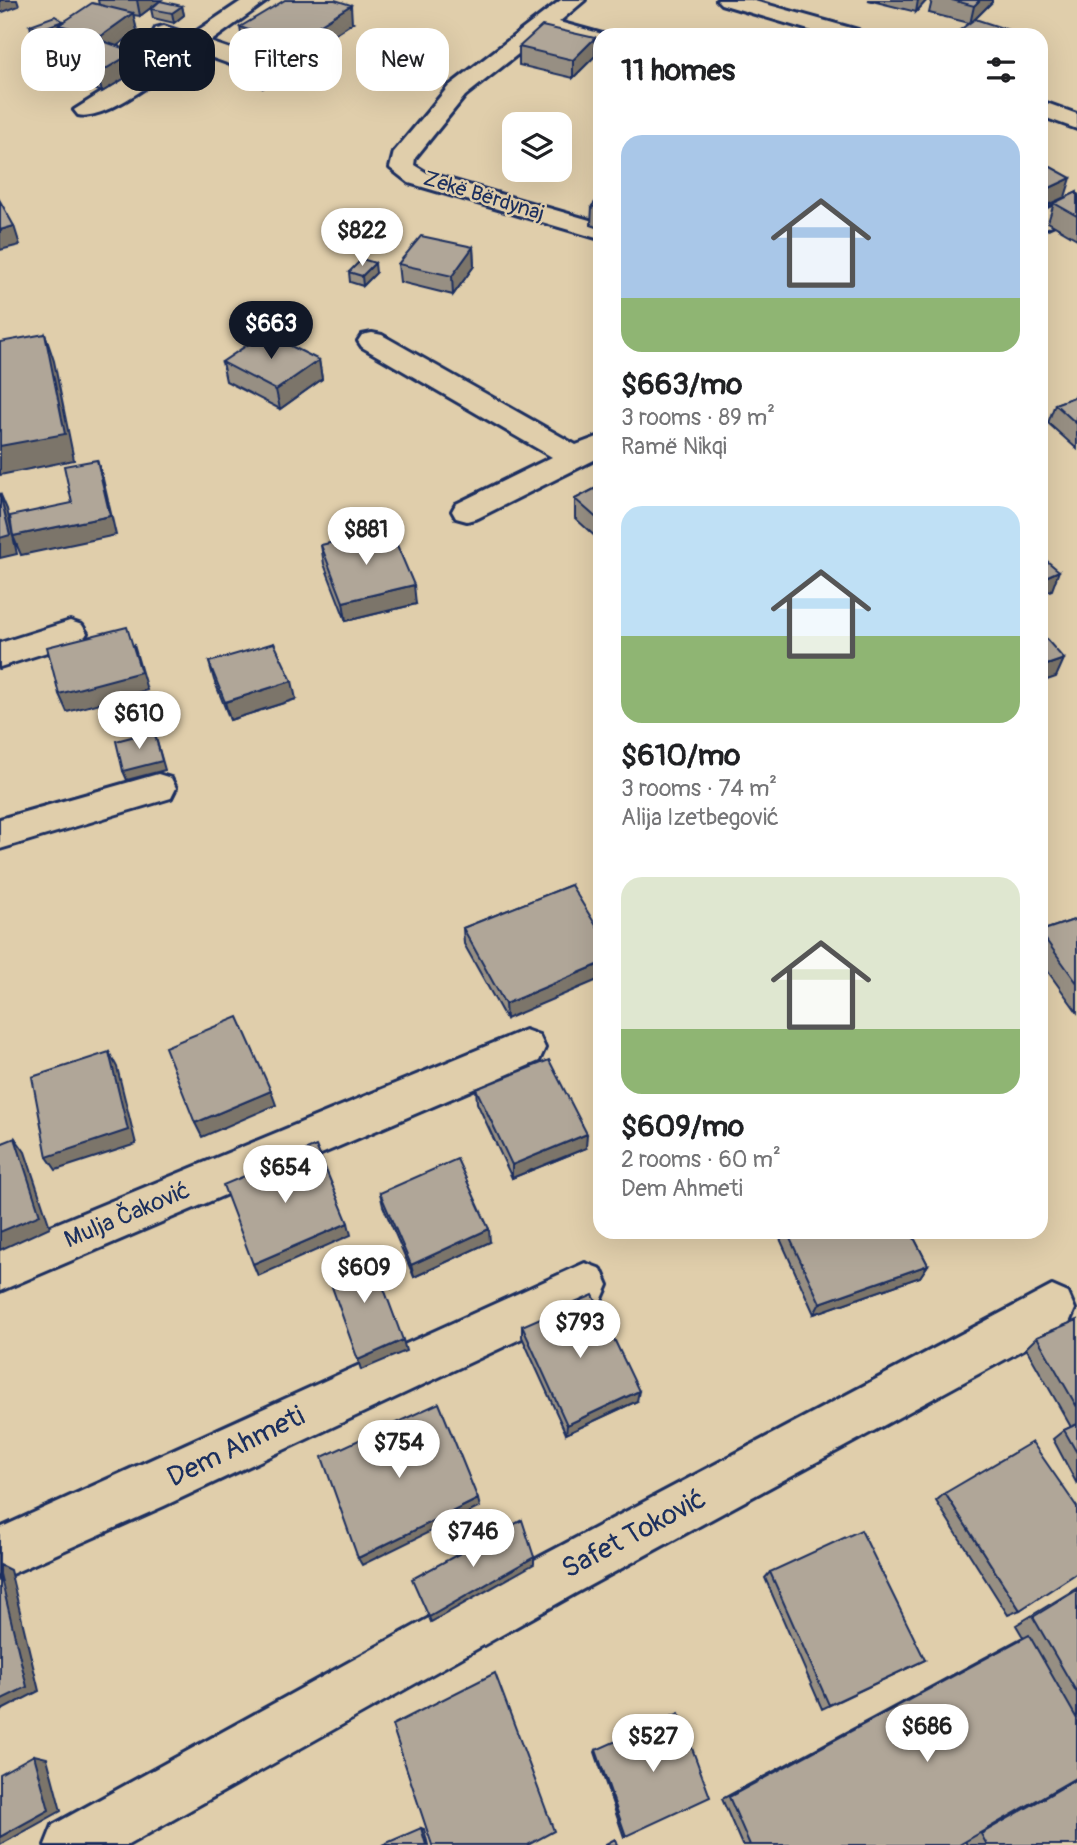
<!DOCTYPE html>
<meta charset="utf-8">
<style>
:root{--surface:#fff;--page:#f6f6f6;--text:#202124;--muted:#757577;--accent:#111827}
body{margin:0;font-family:Pangolin,sans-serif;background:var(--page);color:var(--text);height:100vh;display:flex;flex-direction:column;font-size:26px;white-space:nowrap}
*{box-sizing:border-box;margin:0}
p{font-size:23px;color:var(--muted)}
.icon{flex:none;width:38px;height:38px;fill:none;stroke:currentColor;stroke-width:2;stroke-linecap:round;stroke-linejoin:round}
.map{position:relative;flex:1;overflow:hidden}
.sheet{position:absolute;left:593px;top:28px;width:455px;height:1211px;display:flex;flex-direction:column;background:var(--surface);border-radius:21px;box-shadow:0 7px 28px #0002}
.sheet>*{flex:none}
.guide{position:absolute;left:21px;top:28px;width:467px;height:63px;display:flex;gap:14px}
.buttons{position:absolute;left:502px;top:112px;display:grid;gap:14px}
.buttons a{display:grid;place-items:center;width:70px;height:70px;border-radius:14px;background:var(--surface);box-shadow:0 7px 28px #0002;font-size:35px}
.price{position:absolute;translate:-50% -60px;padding:0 16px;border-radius:24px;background:#fff;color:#222;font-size:23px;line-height:46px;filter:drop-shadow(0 2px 4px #0008)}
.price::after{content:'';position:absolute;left:50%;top:42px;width:21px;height:16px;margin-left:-10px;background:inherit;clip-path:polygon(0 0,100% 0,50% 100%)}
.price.active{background:var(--accent);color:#fff}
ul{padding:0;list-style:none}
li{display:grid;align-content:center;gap:14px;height:371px;padding:0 28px}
li span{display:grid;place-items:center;height:217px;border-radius:21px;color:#555}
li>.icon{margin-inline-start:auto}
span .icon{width:126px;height:126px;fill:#fffc;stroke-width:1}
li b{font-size:30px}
h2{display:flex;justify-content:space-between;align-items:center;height:84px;padding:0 28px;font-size:30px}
.pill{padding:0 24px;border-radius:21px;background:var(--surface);box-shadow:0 7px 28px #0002;font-size:24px;line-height:63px}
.pill.active{background:var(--accent);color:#fff}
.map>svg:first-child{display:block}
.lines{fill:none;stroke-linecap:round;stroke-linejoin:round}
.minor-casing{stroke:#1b2f5e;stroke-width:6}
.major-casing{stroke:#1b2f5e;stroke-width:6}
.minor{fill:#e0ceab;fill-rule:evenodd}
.major{fill:#e0ceab;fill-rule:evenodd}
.wall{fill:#978f83;stroke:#1b2f5e;stroke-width:2}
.shaded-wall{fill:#7b746a;stroke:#1b2f5e;stroke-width:2}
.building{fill:#b0a698;stroke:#1b2f5e;stroke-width:2}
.labels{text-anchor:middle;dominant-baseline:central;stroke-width:5;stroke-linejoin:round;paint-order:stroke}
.far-street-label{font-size:21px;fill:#1b2f5e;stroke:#e0ceab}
.street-label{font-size:24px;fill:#1b2f5e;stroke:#e0ceab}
.near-street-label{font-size:28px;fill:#1b2f5e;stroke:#e0ceab}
</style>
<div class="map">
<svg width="1077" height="1845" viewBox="0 0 1077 1845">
<rect width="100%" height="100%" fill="#e0ceab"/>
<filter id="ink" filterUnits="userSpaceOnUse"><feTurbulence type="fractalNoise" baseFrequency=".0143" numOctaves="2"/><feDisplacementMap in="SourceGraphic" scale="14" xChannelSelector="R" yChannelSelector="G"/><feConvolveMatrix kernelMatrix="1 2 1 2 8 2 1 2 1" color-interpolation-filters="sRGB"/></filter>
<g filter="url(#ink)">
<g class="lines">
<!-- minor casing -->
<g class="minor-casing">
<path id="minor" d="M 243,0 L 268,0 L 210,42 L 274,64 L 277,69 L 274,74 L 258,74 L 196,52 C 171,69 107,122 78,115 L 74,110 L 177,45 L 156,38 L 153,33 L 156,28 L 164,26 L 191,35 Z
M 561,0 L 585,0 L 559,22 L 606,35 L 600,35 L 600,47 L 546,32 L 465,96 L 415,158 L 414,165 L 427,173 L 600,223 L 600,239 L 409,183 L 390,168 L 394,152 L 449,86 Z
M 1077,196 L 1077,214 L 1041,230 L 1041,212 Z
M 372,333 L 382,335 L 576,445 L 600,436 L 600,457 L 478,518 L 467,521 L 456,518 L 452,511 L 456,504 L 552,457 L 362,347 L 358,341 L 362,335 Z
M 70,621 L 82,625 L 87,633 L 82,641 L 0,667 L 0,643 Z
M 158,774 L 171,778 L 176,788 L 171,798 L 0,849 L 0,819 Z
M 525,1030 L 539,1035 L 545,1048 L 539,1061 L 0,1291 L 0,1247 Z
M 585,1263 L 601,1269 L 608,1285 L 601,1301 L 164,1506 L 0,1579 L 0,1528 Z
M 1052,1286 L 1068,1293 L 1075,1309 L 1068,1325 L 576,1593 L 128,1845 L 45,1845 L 53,1825 L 540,1557 Z"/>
</g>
<!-- major casing -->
<g class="major-casing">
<path id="major" d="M 717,0 L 751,0 L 858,30 L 861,35 L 826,35 L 721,4 Z
M 1041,101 L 1077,114 L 1077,129 L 1041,116 Z"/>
</g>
<!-- minor -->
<use href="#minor" class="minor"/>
<!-- major -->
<use href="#major" class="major"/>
</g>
<!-- wall -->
<path class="wall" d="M 98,0 L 161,0 L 140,16 L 133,15 L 137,31 L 117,46 L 134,52 L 138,70 L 102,92 L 65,78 L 60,60 L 81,48 L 64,43 L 61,32 L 44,39 L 32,35 L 30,25 L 63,21 L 63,22 L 99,5 Z
M 868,0 L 927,0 L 916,12 Z
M 932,0 L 992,0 L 992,2 L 975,19 L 969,23 L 929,13 Z
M 182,6 L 184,15 L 174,23 L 153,18 L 151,9 Z
M 352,23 L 292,62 L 243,46 L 240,27 Z
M 519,47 L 595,56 L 573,78 L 519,65 Z
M 277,70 L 278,79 L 263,88 L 245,82 L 244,72 Z
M 1077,192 L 1077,239 L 1048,222 L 1054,203 Z
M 600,197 L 600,228 L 591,225 L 592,206 Z
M 473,247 L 474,266 L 453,295 L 400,282 L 398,264 Z
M 349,272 L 376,273 L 363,286 L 350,282 Z
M 319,360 L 322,379 L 280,409 L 226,381 L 222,362 Z
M 1077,396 L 1077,449 L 1048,423 L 1055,404 Z
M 600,486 L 600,541 L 575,518 L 575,499 Z
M 321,545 L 379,549 L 416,604 L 346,621 L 324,564 Z
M 209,662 L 296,699 L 230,720 L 214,680 Z
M 571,885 L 506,1019 L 464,944 L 463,928 Z
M 1077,919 L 1077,1012 L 1041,962 L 1041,931 Z
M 476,1089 L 586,1148 L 512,1178 L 477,1103 Z
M 380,1193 L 490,1242 L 414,1277 L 383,1206 Z
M 777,1232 L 911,1232 L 928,1265 L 920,1277 L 814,1314 Z
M 1077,1320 L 1077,1484 L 1053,1439 L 1064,1430 L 1071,1427 L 1026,1348 L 1037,1337 Z
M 522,1326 L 637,1401 L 566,1434 L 522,1337 Z
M 945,1493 L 1020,1610 L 1008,1615 L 936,1501 Z
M 770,1572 L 925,1660 L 822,1709 L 765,1578 Z
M 1077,1588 L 1077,1845 L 967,1845 L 965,1841 L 959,1845 L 742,1845 L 722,1799 L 1023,1637 L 1016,1625 Z
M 596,1750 L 626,1836 L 624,1837 L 595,1752 Z"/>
<!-- shaded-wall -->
<path class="shaded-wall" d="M 0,0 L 17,0 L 19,6 L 0,13 Z
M 137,0 L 161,0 L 140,16 Z
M 918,0 L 927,0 L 916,12 Z
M 980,0 L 992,0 L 992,2 L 970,24 L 974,6 Z
M 351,5 L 352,23 L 292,62 L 289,44 Z
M 182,6 L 184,15 L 174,23 L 172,13 Z
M 133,13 L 137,31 L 106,54 L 101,36 Z
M 63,21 L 64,26 L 59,25 L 61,32 L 44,39 L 41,29 Z
M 595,38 L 595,56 L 573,78 L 573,60 Z
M 134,52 L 138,70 L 102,92 L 97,74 Z
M 277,70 L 278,79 L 263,88 L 261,79 Z
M 1071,178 L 1065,197 L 1041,208 L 1041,192 Z
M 14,226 L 20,245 L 0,250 L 0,230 Z
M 473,247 L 474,266 L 453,295 L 452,276 Z
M 375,263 L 376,273 L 363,286 L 362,276 Z
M 45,334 L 54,361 L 74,460 L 0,475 L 0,446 Z
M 319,360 L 322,379 L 280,409 L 276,390 Z
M 97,460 L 103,479 L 116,535 L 21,555 L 13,536 L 110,516 Z
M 0,493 L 7,509 L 17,554 L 0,558 Z
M 1059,571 L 1052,590 L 1041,594 L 1041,579 Z
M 414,585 L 416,604 L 346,621 L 343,602 Z
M 134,645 L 147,690 L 67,712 L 59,694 Z
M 1064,659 L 1056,677 L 1041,682 L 1041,667 Z
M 292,681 L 296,699 L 230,720 L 225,702 Z
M 154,731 L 165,770 L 127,780 L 123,771 Z
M 600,964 L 600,979 L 506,1019 L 505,1004 Z
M 109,1052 L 117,1067 L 136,1144 L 56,1170 L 47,1157 Z
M 271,1091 L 276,1105 L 202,1137 L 195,1123 Z
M 587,1134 L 586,1148 L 512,1178 L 512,1165 Z
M 15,1138 L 25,1152 L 50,1227 L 0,1250 L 0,1232 Z
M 348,1223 L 351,1235 L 258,1276 L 253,1264 Z
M 489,1229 L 490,1242 L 414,1277 L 411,1265 Z
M 928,1265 L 920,1277 L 814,1314 L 820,1303 Z
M 403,1340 L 406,1351 L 361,1370 L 358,1360 Z
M 639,1391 L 637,1401 L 566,1434 L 567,1425 Z
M 478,1499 L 480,1507 L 362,1565 L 358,1558 Z
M 534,1557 L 534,1564 L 431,1622 L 429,1617 Z
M 0,1565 L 10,1570 L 39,1691 L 0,1711 Z
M 34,1755 L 47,1758 L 61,1811 L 0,1845 L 0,1837 Z
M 421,1828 L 424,1829 L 428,1845 L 426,1845 Z"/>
<!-- building -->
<path class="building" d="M 285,0 L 335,0 L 351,5 L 289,44 L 240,27 Z
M 952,0 L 980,0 L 974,6 Z
M 160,1 L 182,6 L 172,13 L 151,9 Z
M 92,3 L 133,13 L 101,36 L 59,25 Z
M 55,16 L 63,21 L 41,29 L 30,25 Z
M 975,19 L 1015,32 L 1011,35 L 953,35 Z
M 542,26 L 595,38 L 573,60 L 519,47 Z
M 97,39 L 134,52 L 97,74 L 60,60 Z
M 259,63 L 277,70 L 261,79 L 244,72 Z
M 1049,166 L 1071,178 L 1041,192 L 1041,170 Z
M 1077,192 L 1077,216 L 1054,203 Z
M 600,197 L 600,209 L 592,206 Z
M 0,201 L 14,226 L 0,230 Z
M 421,236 L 473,247 L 452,276 L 398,264 Z
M 362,259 L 375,263 L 362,276 L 349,272 Z
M 265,333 L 319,360 L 276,390 L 222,362 Z
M 45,334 L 65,434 L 0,446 L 0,342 Z
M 1077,396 L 1077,424 L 1055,404 Z
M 97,460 L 110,516 L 13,536 L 10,516 L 72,503 L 64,466 Z
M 600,486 L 600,521 L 575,499 Z
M 0,494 L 10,535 L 0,538 Z
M 373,533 L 379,549 L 397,545 L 414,585 L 343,602 L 321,545 Z
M 1041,556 L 1059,571 L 1041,579 Z
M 127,627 L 141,672 L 59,694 L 47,647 Z
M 1041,633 L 1064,659 L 1041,667 Z
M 274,643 L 292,681 L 225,702 L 209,662 Z
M 154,731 L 162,761 L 123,771 L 116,741 Z
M 571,885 L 600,932 L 600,964 L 505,1004 L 463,928 Z
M 1077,919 L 1077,983 L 1041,933 L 1041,931 Z
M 238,1017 L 271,1091 L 195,1123 L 165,1047 Z
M 109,1052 L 128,1130 L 47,1157 L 32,1077 Z
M 549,1060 L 587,1134 L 512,1165 L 476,1089 Z
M 15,1138 L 40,1215 L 0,1232 L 0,1144 Z
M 316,1146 L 348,1223 L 253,1264 L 223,1185 Z
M 457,1159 L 489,1229 L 411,1265 L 380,1193 Z
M 787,1232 L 911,1232 L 928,1265 L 820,1303 Z
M 370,1251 L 403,1340 L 358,1360 L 326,1270 Z
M 593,1295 L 639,1391 L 567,1425 L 522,1326 Z
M 1077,1320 L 1077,1407 L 1037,1337 Z
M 439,1403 L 478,1499 L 358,1558 L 322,1457 Z
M 1077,1424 L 1077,1453 L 1064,1430 Z
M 1032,1442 L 1077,1507 L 1077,1573 L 1020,1610 L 945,1493 Z
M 522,1520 L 534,1557 L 429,1617 L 412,1579 Z
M 861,1530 L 925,1660 L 829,1705 L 770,1572 Z
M 0,1574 L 27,1687 L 0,1700 Z
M 1077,1590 L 1077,1693 L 1033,1617 Z
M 1029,1635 L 1077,1719 L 1077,1777 L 959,1845 L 750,1845 L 729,1797 Z
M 495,1673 L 554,1831 L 528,1845 L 432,1845 L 392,1725 Z
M 679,1713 L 710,1797 L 626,1836 L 596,1750 Z
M 34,1755 L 49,1810 L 0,1837 L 0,1774 Z
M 1077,1779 L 1077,1845 L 987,1845 L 981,1834 Z
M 421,1828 L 426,1845 L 382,1845 Z
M 615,1839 L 617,1845 L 604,1845 Z"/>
</g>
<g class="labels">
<!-- far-street labels -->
<g class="far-street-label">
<text transform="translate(484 196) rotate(17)">Zekë Bërdynaj</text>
</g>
<!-- street labels -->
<g class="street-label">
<text transform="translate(127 1215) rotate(-23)">Mulja Čaković</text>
</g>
<!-- near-street labels -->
<g class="near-street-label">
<text transform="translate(236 1447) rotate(-26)">Dem Ahmeti</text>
<text transform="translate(634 1534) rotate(-28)">Safet Toković</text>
</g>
</g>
</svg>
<div class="buttons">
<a><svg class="icon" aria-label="layers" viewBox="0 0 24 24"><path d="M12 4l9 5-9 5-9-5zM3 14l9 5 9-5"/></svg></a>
</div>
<b class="price" style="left:362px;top:268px">$822</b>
<b class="price active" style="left:271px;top:361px">$663</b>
<b class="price" style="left:366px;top:567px">$881</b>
<b class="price" style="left:139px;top:751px">$610</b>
<b class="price" style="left:285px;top:1205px">$654</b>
<b class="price" style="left:364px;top:1305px">$609</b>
<b class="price" style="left:580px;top:1360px">$793</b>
<b class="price" style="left:399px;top:1480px">$754</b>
<b class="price" style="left:473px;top:1569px">$746</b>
<b class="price" style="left:927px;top:1764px">$686</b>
<b class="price" style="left:653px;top:1774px">$527</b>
<div class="guide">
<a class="pill">Buy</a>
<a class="pill active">Rent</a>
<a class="pill">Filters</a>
<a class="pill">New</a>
</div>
<section class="sheet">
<h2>11 homes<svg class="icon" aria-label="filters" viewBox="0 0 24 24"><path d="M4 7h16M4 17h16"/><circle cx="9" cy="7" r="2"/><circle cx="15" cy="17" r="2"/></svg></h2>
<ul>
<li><span style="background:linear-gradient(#a9c7e8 75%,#8fb573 0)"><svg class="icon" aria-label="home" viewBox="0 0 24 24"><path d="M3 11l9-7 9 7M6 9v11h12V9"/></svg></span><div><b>$663/mo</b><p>3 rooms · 89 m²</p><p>Ramë Nikqi</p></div></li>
<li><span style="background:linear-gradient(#bfe0f5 60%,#8fb573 0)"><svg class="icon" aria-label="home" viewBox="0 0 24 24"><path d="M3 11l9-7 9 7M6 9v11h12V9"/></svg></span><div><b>$610/mo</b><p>3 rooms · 74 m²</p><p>Alija Izetbegović</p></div></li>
<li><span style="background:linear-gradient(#dfe7d0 70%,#8fb573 0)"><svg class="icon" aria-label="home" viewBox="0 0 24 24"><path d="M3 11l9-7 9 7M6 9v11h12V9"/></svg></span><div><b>$609/mo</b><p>2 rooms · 60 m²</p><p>Dem Ahmeti</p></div></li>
</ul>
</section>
</div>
